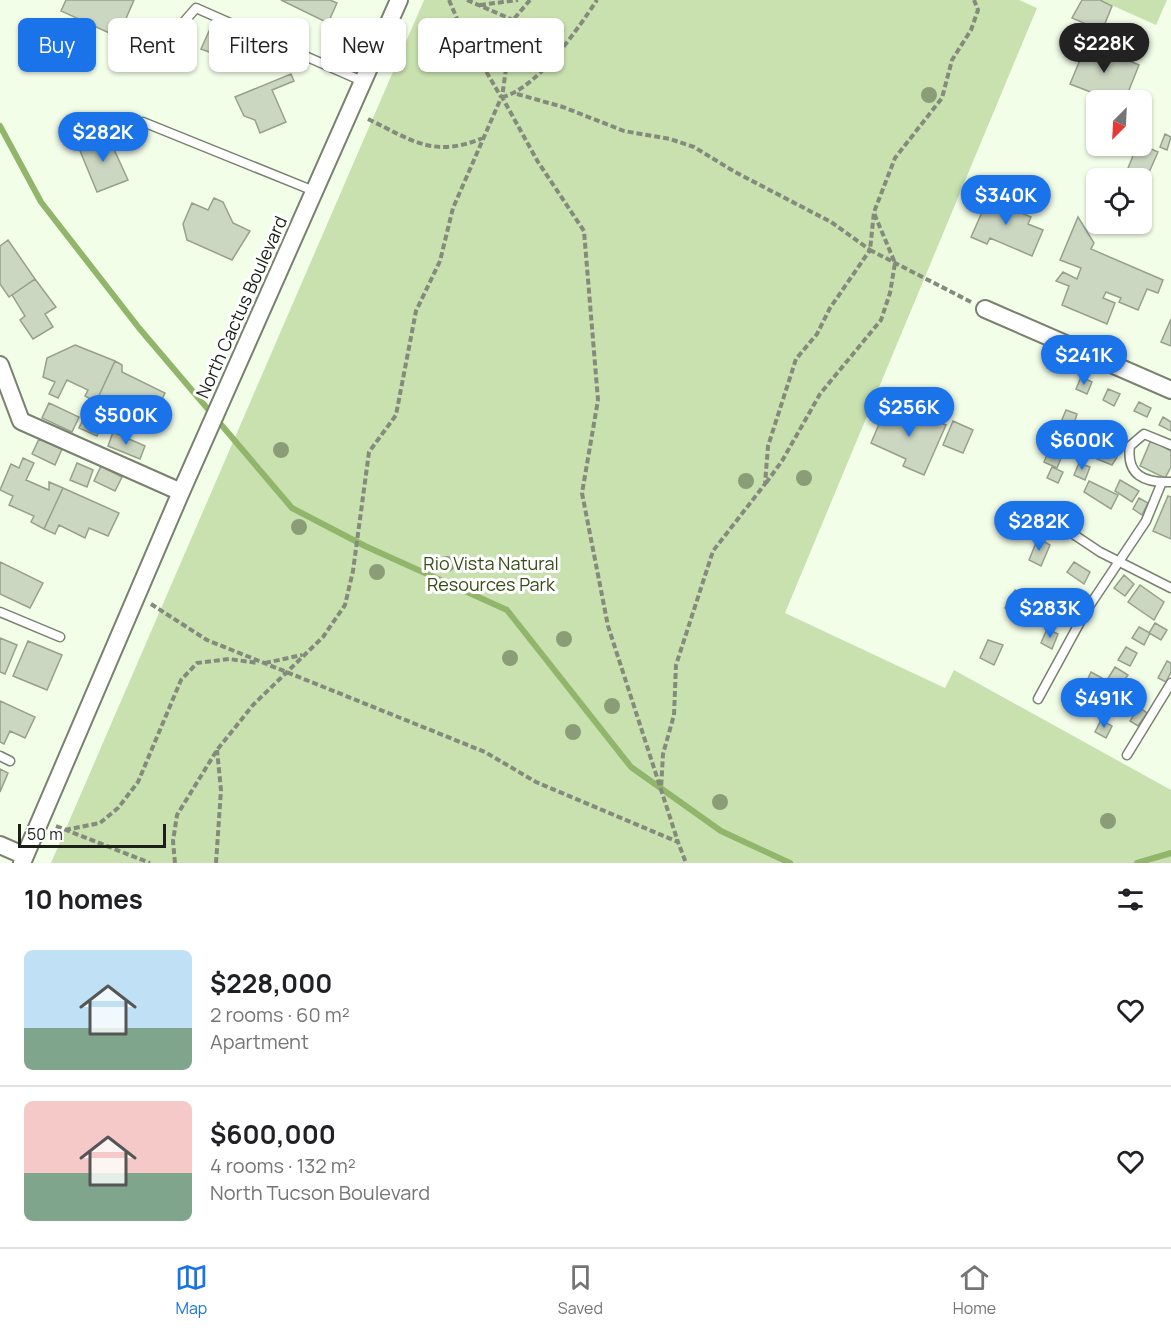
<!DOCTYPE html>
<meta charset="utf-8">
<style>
:root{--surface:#fff;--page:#f6f6f6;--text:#202124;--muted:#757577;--line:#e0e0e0;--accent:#1a73e8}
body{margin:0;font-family:Manrope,sans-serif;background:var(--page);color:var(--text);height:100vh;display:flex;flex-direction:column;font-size:22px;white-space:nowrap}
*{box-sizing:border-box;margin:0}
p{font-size:20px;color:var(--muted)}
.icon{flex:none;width:33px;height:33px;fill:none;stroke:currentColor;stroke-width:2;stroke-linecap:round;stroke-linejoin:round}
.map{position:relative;height:863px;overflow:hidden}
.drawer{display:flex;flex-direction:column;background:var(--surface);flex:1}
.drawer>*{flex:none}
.guide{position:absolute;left:18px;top:18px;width:600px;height:54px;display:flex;gap:12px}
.needle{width:39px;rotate:204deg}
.tools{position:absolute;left:1086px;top:90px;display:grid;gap:12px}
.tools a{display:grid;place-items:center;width:66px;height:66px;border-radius:9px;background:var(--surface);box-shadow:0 2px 4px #0004;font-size:30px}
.scale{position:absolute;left:18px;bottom:15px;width:148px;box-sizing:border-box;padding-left:6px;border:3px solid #1b1f17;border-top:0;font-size:16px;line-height:21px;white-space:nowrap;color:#1b1f17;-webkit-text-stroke:4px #fff;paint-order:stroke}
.price{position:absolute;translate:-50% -51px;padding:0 14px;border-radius:21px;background:var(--accent);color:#fff;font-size:20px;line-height:39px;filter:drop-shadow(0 2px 3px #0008)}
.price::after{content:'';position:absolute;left:50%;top:36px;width:18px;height:14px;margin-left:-9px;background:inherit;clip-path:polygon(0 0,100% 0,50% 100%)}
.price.on{background:#222;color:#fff}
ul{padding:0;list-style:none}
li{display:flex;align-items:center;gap:18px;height:150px;padding:0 24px}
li+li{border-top:2px solid var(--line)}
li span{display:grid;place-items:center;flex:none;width:168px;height:120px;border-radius:9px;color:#555}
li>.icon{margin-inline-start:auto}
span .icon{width:72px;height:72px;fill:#fffc;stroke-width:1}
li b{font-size:26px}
h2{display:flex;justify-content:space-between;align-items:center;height:72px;padding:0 24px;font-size:26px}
.tag{padding:0 21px;border-radius:9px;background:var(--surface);box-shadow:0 2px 4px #0004;font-size:21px;line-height:54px}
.tag.on{background:var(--accent);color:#fff}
.tab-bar{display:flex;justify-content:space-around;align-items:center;height:84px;border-top:2px solid var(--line);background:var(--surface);font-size:16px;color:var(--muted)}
.tab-bar a{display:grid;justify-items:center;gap:3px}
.tab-bar .on{color:var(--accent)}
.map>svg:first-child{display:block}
.green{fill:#c8e1af}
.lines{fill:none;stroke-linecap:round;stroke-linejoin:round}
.stream{stroke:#91b56a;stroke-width:6}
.building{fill:#ccd7c2;stroke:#96a08c;stroke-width:1.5}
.lane-casing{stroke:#78826f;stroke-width:11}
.street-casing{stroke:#78826f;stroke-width:20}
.path{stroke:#848b7d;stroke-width:4;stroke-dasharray:6 3;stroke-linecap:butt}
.lane{stroke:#fff;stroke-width:8}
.street{stroke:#fff;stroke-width:16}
.tree{fill:#8b9d76}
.labels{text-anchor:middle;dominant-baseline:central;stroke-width:6;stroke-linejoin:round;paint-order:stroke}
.street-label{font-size:18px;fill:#1b1f17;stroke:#fff}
.park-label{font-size:18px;fill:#364d18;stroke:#fff}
</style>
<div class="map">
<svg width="1171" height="863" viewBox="0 0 1171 863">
<rect width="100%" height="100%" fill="#f3fee9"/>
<!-- green -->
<path class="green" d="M 424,0 L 1019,0 L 1037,8 L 785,613 L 945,688 L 954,670 L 1171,790 L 1171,863 L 51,863 Z
M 1100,0 L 1167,0 L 1156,25 Z"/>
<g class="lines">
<!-- stream -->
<path class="stream" d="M 0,126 L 41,202 L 139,328 L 292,508 L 365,546 L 507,610 L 631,767 L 721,831 L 790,863
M 1137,863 L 1171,853"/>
</g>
<!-- building -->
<path class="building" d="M 66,0 L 134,0 L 118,37 L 61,11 Z
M 281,0 L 330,0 L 337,3 L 328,23 Z
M 1082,0 L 1100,0 L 1112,6 L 1102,31 L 1072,18 Z
M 210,29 L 231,38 L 223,57 L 201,49 Z
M 1087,43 L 1139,65 L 1125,100 L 1111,100 L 1070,84 Z
M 263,47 L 282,56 L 280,64 L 261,55 Z
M 291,74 L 294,81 L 272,90 L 286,122 L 260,133 L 255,120 L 244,116 L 235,97 Z
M 107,134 L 128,180 L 97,192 L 78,146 Z
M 1165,134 L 1171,137 L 1167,150 L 1160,147 Z
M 1142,145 L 1158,152 L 1143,186 L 1142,178 L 1124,178 L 1137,146 Z
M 991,192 L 1009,201 L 1007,207 L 1031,217 L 1028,224 L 1043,230 L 1032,256 L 990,238 L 987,244 L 971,237 Z
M 214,198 L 223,202 L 233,223 L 250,231 L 232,260 L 187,240 L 183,224 L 192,203 L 208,210 Z
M 1078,217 L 1094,243 L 1091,249 L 1163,280 L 1158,293 L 1147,289 L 1138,310 L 1119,302 L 1121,298 L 1106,292 L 1103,298 L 1115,303 L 1107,324 L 1062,305 L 1069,286 L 1056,281 L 1063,272 L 1077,279 L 1081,268 L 1060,260 Z
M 8,240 L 35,279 L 9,297 L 0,284 L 0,246 Z
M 35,279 L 56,307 L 45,314 L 53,327 L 33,339 L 20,320 L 25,316 L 12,295 Z
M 1171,319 L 1171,346 L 1161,342 Z
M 75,345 L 115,361 L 96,402 L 85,396 L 88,390 L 67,380 L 58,398 L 49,394 L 55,382 L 43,377 L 47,358 Z
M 115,361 L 122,365 L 122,372 L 165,393 L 149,426 L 138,421 L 132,431 L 122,427 L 130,409 L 114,401 L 110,409 L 96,402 Z
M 1081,377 L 1092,382 L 1087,394 L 1076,389 Z
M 1108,389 L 1120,394 L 1114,406 L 1103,400 Z
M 1139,402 L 1151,408 L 1147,417 L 1134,411 Z
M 49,403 L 79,417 L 72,432 L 42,418 Z
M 886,408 L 914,420 L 917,413 L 946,425 L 924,475 L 903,466 L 906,459 L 871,443 Z
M 1066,410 L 1077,414 L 1073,427 L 1061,422 Z
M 87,411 L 104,418 L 97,436 L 79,428 Z
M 1163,417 L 1171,422 L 1171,431 L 1159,425 Z
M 953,421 L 973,430 L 963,453 L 943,445 Z
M 113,432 L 145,446 L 140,459 L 108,446 Z
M 39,439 L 62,449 L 55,465 L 32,454 Z
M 1151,440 L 1171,451 L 1171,467 L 1165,478 L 1140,466 Z
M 1049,450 L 1062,456 L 1057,468 L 1044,462 Z
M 1101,450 L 1117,457 L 1112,465 L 1097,459 Z
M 23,458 L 34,463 L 26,480 L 49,490 L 49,482 L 63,488 L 44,529 L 31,522 L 34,516 L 9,505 L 13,496 L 0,490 L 11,464 L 19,468 Z
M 77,463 L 93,470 L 87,487 L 70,480 Z
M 1079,463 L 1090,467 L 1085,480 L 1074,475 Z
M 101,466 L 122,477 L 115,491 L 94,481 Z
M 1052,467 L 1063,472 L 1058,483 L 1047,478 Z
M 1120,480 L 1139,491 L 1132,502 L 1115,491 Z
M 1089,481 L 1118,495 L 1111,509 L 1084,492 Z
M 63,488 L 119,513 L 108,536 L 89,528 L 85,538 L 59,525 L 55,534 L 44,529 Z
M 1168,496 L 1171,497 L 1171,539 L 1153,531 Z
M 1139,498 L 1148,503 L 1142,515 L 1133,509 Z
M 1038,538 L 1050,545 L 1041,566 L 1029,560 Z
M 0,562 L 43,583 L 30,608 L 0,594 Z
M 1074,562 L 1090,572 L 1084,584 L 1067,572 Z
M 1124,575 L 1134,584 L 1125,596 L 1114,588 Z
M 1140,585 L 1164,602 L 1154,620 L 1128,602 Z
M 1015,590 L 1026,597 L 1018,616 L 1005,608 Z
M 1155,623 L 1167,630 L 1161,640 L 1149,633 Z
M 1139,627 L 1150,633 L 1144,645 L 1132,638 Z
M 1047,629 L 1058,634 L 1052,649 L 1041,643 Z
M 0,638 L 17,645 L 5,674 L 0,672 Z
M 988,640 L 1003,645 L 994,665 L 980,658 Z
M 28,641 L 62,655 L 47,690 L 13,676 Z
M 1126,647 L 1137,653 L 1130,666 L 1118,660 Z
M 1167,661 L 1171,663 L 1171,672 L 1166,682 L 1158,678 Z
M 1115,667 L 1128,675 L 1119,687 L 1107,680 Z
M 1091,672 L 1102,678 L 1097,688 L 1086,683 Z
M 0,701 L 35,717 L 25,738 L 10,731 L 4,744 L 0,742 Z
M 1139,707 L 1147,713 L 1138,726 L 1130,721 Z
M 1101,720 L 1112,726 L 1106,738 L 1095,732 Z
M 0,769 L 8,773 L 0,792 Z"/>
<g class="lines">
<!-- lane casing -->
<g class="lane-casing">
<path id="lane" d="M 171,54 L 182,24 L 196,8 L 362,81
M 143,122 L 314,191
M 1171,445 L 1144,434 L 1130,446 C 1126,475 1144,483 1171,482
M 1034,508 L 1100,552 L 1171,588
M 0,612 L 60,637
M 1038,699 L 1086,611 L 1146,521 L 1162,482
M 1127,755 L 1171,683
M 0,756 L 10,761"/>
</g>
<!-- street casing -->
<g class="street-casing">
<path id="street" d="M 985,309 L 1171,390
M 0,365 L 21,421 L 181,492
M 0,845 L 25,856
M 22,863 L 181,492 L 399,0"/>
</g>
<!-- path -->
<path class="path" d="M 449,0 L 460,26 L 501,97
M 467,0 L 513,20 L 502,97 L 538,162 L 584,231 L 598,400 L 582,493 L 608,626 L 678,842
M 530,0 L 513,20 L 559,53
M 480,5 L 518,0
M 517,94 L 563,107 L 624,131 L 670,139 L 694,147 L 735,172 L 831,222 L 870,250 L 830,308 L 817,334 L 796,359 L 768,446 L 765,484 L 713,551 L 676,665 L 674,715 L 663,754 L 661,789
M 502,97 C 537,89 577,30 597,0
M 368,119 C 413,141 435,159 485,137
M 971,302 L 870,250 L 874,212 L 895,158 L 942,98 L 952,60 L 971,30 L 978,10 L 974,0
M 766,483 L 782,461 L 820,394 L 881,320 L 890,293 L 895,263 L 874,213
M 151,604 L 207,640 L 485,752 L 536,782 L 678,842 L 686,863
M 265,663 L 302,655
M 56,826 L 150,863
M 65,830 L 100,823 L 118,808 L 138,782 L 181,680 L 197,663 L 229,659 L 258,663
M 175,863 L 173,841 L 177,815 L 217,750 L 253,705 L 323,637 L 345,605 L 353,571 L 369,452 L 396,415 L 416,311 L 440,261 L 453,208 L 501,98
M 216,863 L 221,790 L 217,750"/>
<!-- lane -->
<use href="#lane" class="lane"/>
<!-- street -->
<use href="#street" class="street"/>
</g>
<!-- trees -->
<g class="tree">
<circle cx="929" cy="95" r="8"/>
<circle cx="281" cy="450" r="8"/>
<circle cx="804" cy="478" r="8"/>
<circle cx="746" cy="481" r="8"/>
<circle cx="299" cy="527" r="8"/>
<circle cx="447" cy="564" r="8"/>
<circle cx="377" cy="572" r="8"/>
<circle cx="564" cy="639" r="8"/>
<circle cx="510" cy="658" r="8"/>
<circle cx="612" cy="706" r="8"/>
<circle cx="573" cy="732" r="8"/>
<circle cx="720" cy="802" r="8"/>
<circle cx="1108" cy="821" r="8"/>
</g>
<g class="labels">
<!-- street labels -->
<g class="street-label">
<text transform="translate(241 307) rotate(-66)">North Cactus Boulevard</text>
</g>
<!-- park labels -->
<g class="park-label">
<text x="491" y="563">Rio Vista Natural<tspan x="491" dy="21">Resources Park</tspan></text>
</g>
</g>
</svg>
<div class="tools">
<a><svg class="needle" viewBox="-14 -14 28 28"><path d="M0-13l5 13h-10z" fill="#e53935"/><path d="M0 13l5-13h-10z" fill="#757577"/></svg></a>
<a><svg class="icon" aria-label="locate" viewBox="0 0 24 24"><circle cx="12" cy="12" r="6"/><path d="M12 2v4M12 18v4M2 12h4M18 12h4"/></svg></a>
</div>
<div class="scale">50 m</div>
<b class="price on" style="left:1104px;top:74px">$228K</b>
<b class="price" style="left:103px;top:163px">$282K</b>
<b class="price" style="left:1006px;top:226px">$340K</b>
<b class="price" style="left:1084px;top:386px">$241K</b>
<b class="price" style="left:909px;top:438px">$256K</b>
<b class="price" style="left:126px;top:446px">$500K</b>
<b class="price" style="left:1082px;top:471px">$600K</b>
<b class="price" style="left:1039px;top:552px">$282K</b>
<b class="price" style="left:1050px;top:639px">$283K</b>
<b class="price" style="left:1104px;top:729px">$491K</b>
<div class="guide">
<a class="tag on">Buy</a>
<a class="tag">Rent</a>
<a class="tag">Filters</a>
<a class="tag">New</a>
<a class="tag">Apartment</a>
</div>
</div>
<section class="drawer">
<h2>10 homes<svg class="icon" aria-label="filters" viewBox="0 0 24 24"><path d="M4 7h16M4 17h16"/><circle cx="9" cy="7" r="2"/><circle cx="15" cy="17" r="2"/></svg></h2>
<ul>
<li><span style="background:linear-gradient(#bfe0f5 65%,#7fa58c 0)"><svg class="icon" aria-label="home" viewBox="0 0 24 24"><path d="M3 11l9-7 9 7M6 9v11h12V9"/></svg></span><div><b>$228,000</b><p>2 rooms · 60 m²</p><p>Apartment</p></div><svg class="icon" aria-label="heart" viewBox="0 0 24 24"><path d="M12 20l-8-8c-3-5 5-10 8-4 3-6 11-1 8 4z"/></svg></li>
<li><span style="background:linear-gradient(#f6c9c9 60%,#7fa58c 0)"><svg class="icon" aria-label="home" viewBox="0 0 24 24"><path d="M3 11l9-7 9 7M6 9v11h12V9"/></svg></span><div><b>$600,000</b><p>4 rooms · 132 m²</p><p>North Tucson Boulevard</p></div><svg class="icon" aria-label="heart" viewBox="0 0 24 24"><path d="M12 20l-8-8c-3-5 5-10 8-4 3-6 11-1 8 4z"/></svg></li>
</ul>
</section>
<nav class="tab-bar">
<a class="on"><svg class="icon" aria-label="map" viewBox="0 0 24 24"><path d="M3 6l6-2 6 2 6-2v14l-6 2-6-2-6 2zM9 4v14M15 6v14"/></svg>Map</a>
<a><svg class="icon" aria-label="saved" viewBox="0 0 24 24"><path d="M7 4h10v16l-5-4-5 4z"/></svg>Saved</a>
<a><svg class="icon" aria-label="home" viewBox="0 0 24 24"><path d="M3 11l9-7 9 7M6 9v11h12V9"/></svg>Home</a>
</nav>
